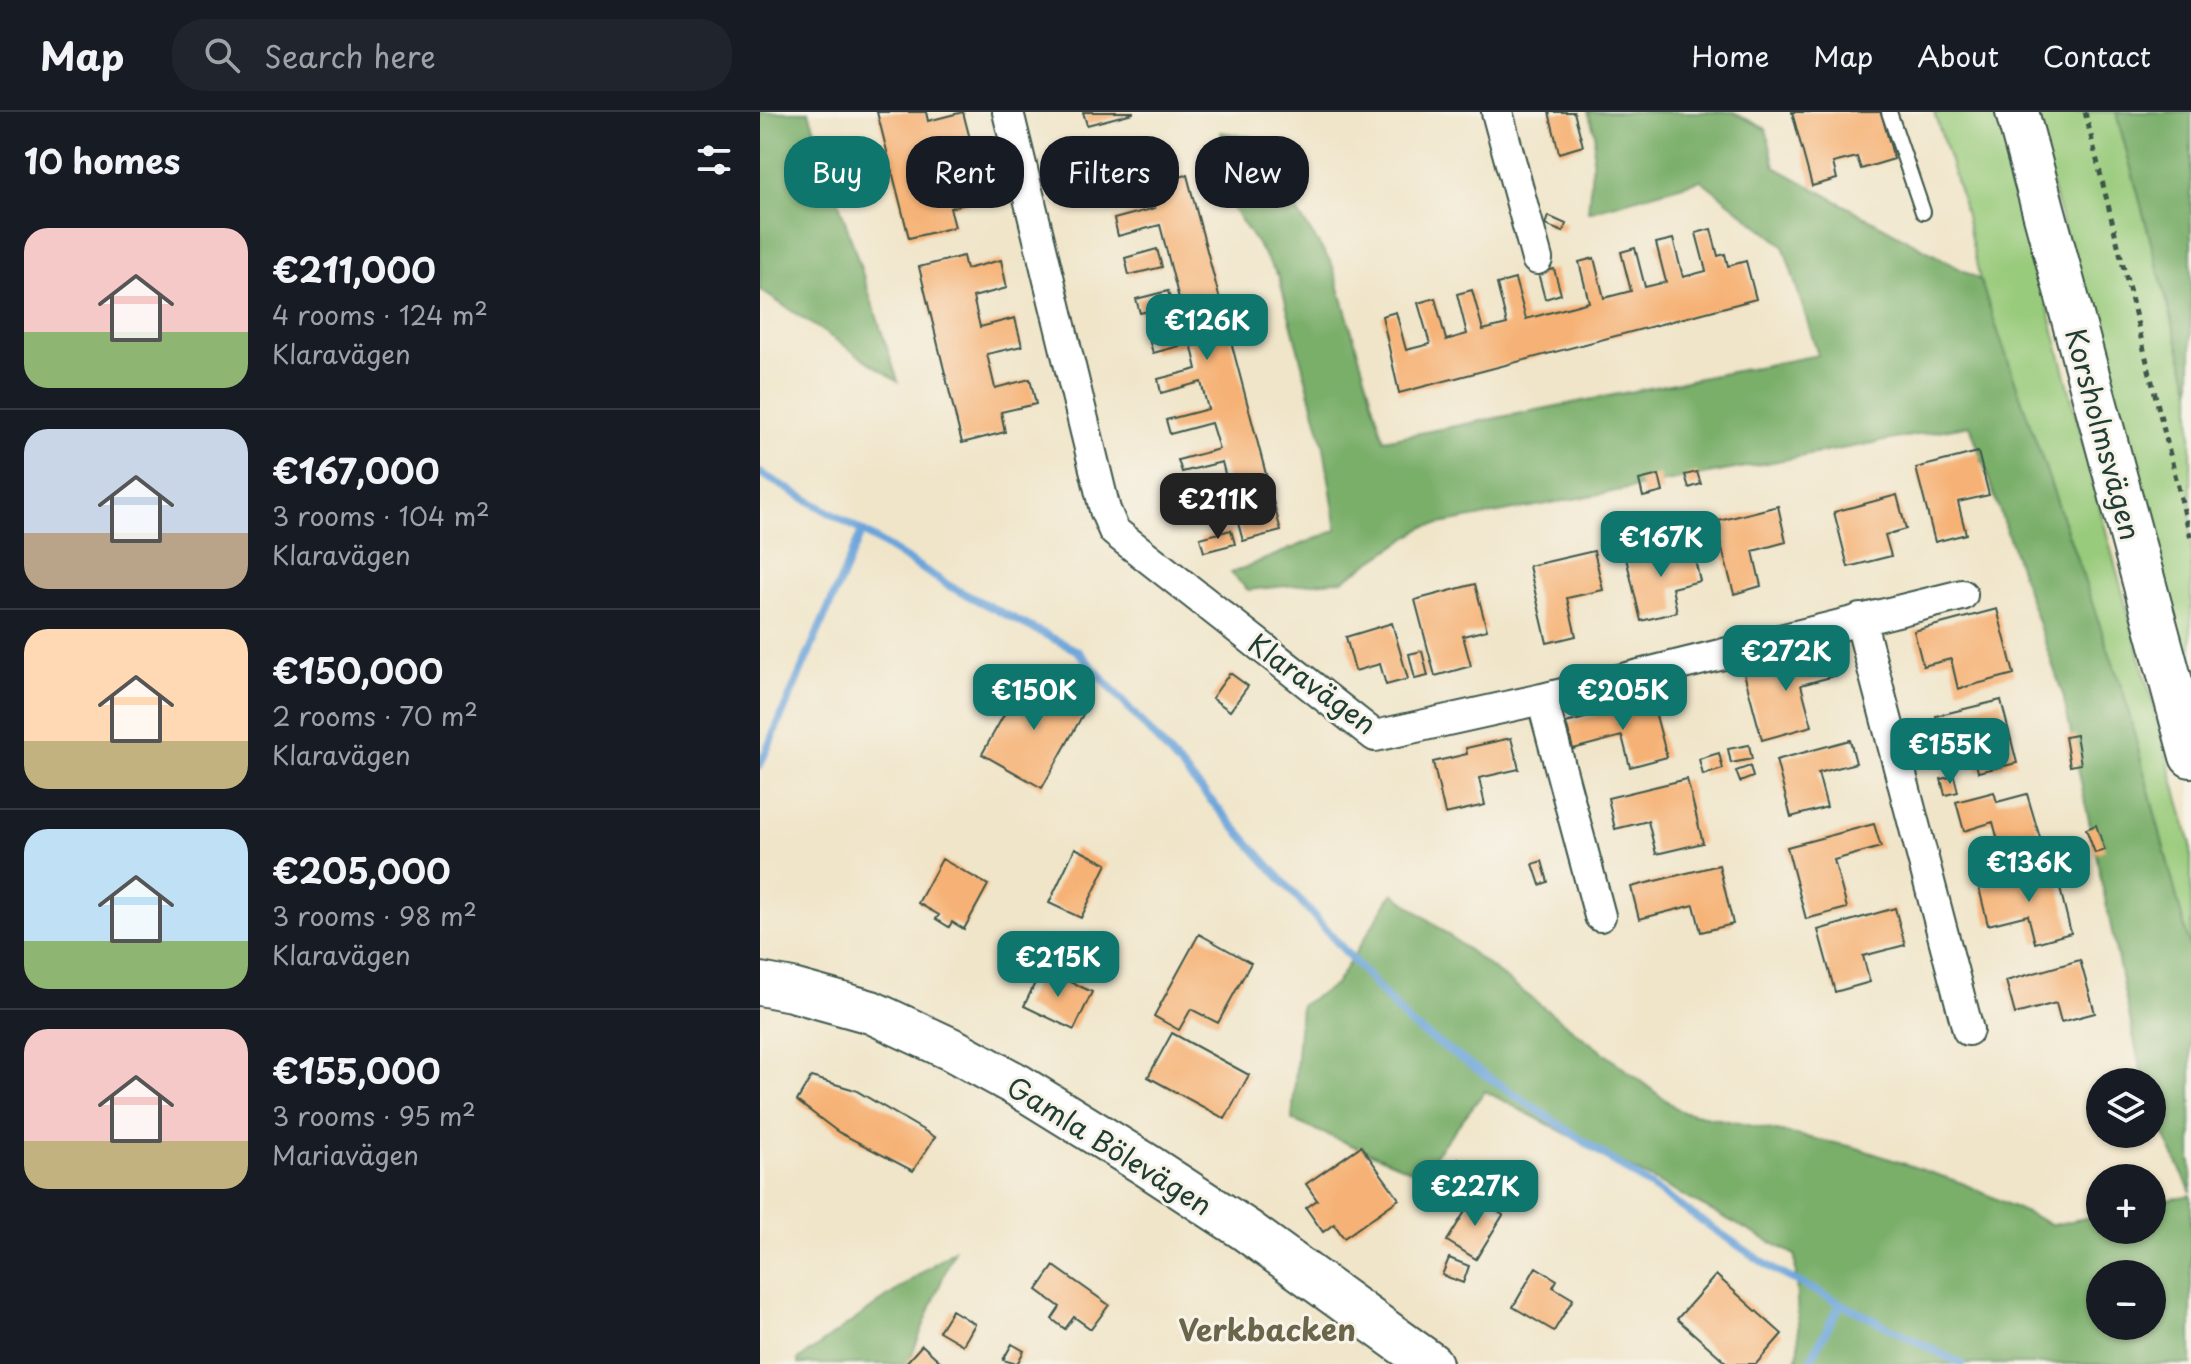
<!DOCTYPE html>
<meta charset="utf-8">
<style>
:root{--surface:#171b24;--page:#20242c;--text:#f1f3f6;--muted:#9ea1a6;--line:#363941;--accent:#0f766e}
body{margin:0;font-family:"Playpen Sans",sans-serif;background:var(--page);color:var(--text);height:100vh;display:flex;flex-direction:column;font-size:30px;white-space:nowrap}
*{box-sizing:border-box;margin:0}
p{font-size:26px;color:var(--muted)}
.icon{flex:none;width:44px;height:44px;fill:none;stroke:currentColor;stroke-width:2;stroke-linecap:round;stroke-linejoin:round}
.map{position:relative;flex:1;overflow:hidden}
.panel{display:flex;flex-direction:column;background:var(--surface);width:760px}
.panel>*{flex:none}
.top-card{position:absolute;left:24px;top:24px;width:760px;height:72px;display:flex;gap:16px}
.fabs{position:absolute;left:1326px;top:956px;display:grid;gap:16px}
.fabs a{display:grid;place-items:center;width:80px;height:80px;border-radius:50%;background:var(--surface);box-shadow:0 2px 6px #0004;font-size:40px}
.price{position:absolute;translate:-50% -68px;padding:0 18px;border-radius:16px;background:var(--accent);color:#fff;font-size:26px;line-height:52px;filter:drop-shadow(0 2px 4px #0008)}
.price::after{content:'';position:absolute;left:50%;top:48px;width:24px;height:18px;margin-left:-12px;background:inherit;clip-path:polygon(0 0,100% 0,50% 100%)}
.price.selected{background:#222;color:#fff}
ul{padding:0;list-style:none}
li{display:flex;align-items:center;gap:24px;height:200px;padding:0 24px}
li+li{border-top:2px solid var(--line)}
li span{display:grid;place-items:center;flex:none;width:224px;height:160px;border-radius:24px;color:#555}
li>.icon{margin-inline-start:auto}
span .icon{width:96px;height:96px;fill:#fffc;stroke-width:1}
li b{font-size:34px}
h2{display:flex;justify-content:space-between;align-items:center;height:96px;padding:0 24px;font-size:34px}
.chip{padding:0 28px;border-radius:32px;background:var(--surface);box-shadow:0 2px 6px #0004;font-size:28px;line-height:72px}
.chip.selected{background:var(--accent);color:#fff}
header{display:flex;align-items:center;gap:48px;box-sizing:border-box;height:112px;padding:0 40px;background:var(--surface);border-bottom:2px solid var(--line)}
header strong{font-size:38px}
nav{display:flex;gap:44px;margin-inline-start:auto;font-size:28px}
.search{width:560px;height:72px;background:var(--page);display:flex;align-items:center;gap:20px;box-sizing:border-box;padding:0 28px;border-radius:32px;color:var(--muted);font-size:30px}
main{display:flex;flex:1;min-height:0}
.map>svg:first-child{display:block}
.green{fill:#99cb7b;stroke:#5c8458;stroke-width:2}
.forest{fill:#7aaf6b;stroke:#4c7650;stroke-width:2;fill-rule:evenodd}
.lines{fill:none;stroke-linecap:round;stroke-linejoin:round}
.stream{stroke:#6ba4da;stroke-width:8}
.building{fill:#f6b276}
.lane-casing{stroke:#3e564a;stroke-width:18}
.street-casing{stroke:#3e564a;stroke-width:34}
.secondary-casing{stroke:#3e564a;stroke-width:46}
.path{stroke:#3e564a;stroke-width:5;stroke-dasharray:6 6;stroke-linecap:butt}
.lane{stroke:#fff;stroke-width:14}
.street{stroke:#fff;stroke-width:30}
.secondary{stroke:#fff;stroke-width:42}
.labels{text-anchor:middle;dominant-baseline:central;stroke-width:6;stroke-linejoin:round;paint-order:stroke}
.street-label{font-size:28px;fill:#1f3d34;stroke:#f7f3e8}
.neighbourhood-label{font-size:30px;font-weight:bold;fill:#6a664b;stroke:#f7f3e8}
</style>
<header>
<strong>Map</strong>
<div class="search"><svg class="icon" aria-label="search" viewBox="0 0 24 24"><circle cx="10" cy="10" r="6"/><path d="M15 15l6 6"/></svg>Search here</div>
<nav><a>Home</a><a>Map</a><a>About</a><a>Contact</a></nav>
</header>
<main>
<section class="panel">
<h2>10 homes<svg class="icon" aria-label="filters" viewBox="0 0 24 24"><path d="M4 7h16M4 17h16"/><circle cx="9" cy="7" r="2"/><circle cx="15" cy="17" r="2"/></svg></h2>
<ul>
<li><span style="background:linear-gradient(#f6c9c9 65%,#8fb573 0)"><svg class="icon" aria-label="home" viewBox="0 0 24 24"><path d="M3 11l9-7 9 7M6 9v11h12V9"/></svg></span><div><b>€211,000</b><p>4 rooms · 124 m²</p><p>Klaravägen</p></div></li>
<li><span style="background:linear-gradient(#c9d6e8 65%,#b9a48a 0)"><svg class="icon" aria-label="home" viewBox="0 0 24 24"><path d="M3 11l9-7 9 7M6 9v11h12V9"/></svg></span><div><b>€167,000</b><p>3 rooms · 104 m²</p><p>Klaravägen</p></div></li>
<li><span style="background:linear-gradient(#ffd9b3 70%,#c2b280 0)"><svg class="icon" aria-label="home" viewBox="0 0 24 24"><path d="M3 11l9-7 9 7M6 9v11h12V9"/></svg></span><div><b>€150,000</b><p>2 rooms · 70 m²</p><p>Klaravägen</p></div></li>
<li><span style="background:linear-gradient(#bfe0f5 70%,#8fb573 0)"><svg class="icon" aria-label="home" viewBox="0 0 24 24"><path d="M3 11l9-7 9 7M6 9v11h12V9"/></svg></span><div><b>€205,000</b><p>3 rooms · 98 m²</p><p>Klaravägen</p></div></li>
<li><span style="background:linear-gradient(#f6c9c9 70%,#c2b280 0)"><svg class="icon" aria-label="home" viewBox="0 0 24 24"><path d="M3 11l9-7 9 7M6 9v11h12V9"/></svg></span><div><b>€155,000</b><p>3 rooms · 95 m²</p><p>Mariavägen</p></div></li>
</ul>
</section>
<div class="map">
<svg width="1431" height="1252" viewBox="0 0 1431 1252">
<rect width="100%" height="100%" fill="#f7f3e8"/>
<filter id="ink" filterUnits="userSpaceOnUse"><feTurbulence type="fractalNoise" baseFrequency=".0125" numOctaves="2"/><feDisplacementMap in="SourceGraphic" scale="16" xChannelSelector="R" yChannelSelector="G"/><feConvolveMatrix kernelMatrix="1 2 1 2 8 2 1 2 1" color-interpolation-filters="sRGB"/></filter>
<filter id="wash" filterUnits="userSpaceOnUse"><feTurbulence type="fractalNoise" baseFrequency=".006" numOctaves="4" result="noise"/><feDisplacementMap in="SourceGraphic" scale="32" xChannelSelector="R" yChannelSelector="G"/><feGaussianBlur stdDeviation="1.8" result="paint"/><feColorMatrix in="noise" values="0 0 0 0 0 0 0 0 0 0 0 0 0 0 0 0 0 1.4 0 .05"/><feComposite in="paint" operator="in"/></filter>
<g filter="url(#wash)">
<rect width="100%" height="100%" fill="#f0e5c9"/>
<!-- green -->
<path class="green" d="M 1174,0 L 1237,0 L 1351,438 L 1431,733 L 1431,840 L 1364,583 L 1220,168 L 1203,90 Z
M 1271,0 L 1356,0 L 1431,279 L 1431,567 Z"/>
<!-- forest -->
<path class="forest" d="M 0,0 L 49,0 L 138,269 L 0,178 Z
M 828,0 L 973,0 L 1006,17 L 1015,55 L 1220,168 L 1364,583 L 1431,840 L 1431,1080 L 1392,997 L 1392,970 L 1383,970 L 1303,583 L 1210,313 L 664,415 L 583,468 L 488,478 L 471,461 L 577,418 L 564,335 L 519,165 L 472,95 L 470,58 L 461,20 L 504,27 L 528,86 L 572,152 L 624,328 L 1058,243 L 1023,133 L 941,68 L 828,100 L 835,21 Z
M 1356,0 L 1431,0 L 1431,279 Z
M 633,781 L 920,999 L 1094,1035 L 1202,1071 L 1292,1113 L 1340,1103 L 1340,1118 L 1392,1118 L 1392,1091 L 1431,1083 L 1431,1252 L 1036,1252 L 1039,1235 L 1035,1143 L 725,979 L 660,1062 L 532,1008 L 541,893 L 575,873 ZM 1340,1162 L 1392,1162 L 1392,1214 L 1340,1214 Z
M 194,1138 L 148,1252 L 38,1252 L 38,1248 Z"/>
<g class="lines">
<!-- stream -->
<path class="stream" d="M 0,361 L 102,419 L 191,475 L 318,539 L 650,912 L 1016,1159 L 1202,1252
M 0,653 L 102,419
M 1048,1252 L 1081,1191"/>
</g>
<g id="blocks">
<!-- building -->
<path class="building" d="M 117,0 L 166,0 L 168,9 L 203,0 L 210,27 L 175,36 L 183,66 L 218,57 L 226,87 L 190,96 L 195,115 L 149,126 Z
M 323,0 L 373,0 L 373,1 L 327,13 Z
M 789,0 L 814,0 L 823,34 L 799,41 Z
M 1032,0 L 1121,0 L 1134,47 L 1101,57 L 1097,45 L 1073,51 L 1077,67 L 1052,74 Z
M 427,63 L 521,419 L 483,429 L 472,389 L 432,399 L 429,387 L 469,377 L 462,350 L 422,360 L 418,348 L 459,337 L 451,311 L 410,322 L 406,308 L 448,297 L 441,270 L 401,281 L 398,267 L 437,257 L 431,231 L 393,241 L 388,224 L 426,214 L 400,113 L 358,124 L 354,107 L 395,96 L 389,73 Z
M 788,104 L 806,112 L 803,120 L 785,113 Z
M 951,117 L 958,144 L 965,142 L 968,154 L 986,149 L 996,187 L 639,281 L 622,204 L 636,200 L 646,238 L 670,232 L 658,191 L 675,186 L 686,228 L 707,222 L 697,182 L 712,178 L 723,218 L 747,212 L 737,172 L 755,167 L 766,207 L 829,190 L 819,150 L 834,146 L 844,186 L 871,179 L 861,140 L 875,136 L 885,175 L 906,170 L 896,131 L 913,127 L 923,165 L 946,159 L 936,121 Z
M 397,137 L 402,155 L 369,163 L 365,146 Z
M 203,144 L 206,157 L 241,148 L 247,176 L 213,185 L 220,215 L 255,206 L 262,234 L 227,242 L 235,276 L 270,267 L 276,292 L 241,300 L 245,320 L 202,331 L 159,155 Z
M 794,157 L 801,182 L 785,187 L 778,161 Z
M 408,179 L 412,193 L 380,201 L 376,187 Z
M 1218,340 L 1229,383 L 1198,390 L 1206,422 L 1175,430 L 1156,356 Z
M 937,360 L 941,372 L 929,376 L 925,363 Z
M 899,363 L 903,380 L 883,385 L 879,368 Z
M 1137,383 L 1146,417 L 1125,423 L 1131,444 L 1088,455 L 1074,400 Z
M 1018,394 L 1026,430 L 993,439 L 1001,474 L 974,482 L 955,410 Z
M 471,418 L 475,432 L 444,440 L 440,426 Z
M 931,431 L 940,469 L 912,476 L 917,500 L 881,509 L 866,446 Z
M 834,439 L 843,478 L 807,486 L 816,524 L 787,531 L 769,454 Z
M 715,472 L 727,518 L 703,524 L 711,554 L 675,564 L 655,488 Z
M 1237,497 L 1254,562 L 1198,577 L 1191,547 L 1163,554 L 1154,519 Z
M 632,511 L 648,567 L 626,573 L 620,552 L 595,559 L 586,525 Z
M 1071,538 L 1078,563 L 1041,573 L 1052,614 L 1002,628 L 984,561 Z
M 662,539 L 668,564 L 655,567 L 649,542 Z
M 470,561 L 488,574 L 470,599 L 452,586 Z
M 266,563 L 326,597 L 282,676 L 222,642 Z
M 892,588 L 907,645 L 870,655 L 862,624 L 813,637 L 806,611 Z
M 1241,588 L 1257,651 L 1218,660 L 1210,624 L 1183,631 L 1176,604 Z
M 1316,623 L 1321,652 L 1310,654 L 1305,625 Z
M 751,626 L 759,657 L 719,666 L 725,693 L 685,702 L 673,650 L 707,642 L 706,636 Z
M 1090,628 L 1096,651 L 1058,661 L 1067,695 L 1031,705 L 1016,648 Z
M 989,633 L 992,647 L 971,651 L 968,637 Z
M 959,641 L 963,657 L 943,663 L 939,647 Z
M 990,654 L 993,665 L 980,670 L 976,659 Z
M 1194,664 L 1198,680 L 1185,683 L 1181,667 Z
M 927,667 L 943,731 L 896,742 L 888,709 L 855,717 L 848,686 Z
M 1234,680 L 1237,690 L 1267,682 L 1283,736 L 1243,747 L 1233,710 L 1204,719 L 1196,690 Z
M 1114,712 L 1121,735 L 1074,748 L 1087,796 L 1046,807 L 1027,735 Z
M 1336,713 L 1345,738 L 1335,741 L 1326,717 Z
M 315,736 L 347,752 L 321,806 L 289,791 Z
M 182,747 L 228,773 L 204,817 L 192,810 L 189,815 L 176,807 L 179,803 L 158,791 Z
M 782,749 L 788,770 L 780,773 L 773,752 Z
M 959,753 L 973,812 L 941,820 L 934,793 L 879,807 L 871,775 Z
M 1295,756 L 1311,821 L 1275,831 L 1268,803 L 1228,813 L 1219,776 Z
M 1135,796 L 1145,833 L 1103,844 L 1110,870 L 1075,880 L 1058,818 Z
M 439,822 L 491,851 L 458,911 L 431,897 L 419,918 L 394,904 Z
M 1320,848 L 1335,901 L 1301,910 L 1296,891 L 1255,902 L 1246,869 Z
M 282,856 L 332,880 L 314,918 L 264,894 Z
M 412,921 L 489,963 L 465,1007 L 388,965 Z
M 51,965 L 95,978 L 175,1025 L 153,1059 L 78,1020 L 37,989 Z
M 601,1034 L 639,1087 L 584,1126 L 574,1112 L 563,1120 L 546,1096 L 557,1088 L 546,1072 Z
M 699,1047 L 717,1059 L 700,1083 L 683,1071 Z
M 714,1085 L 743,1103 L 716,1147 L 687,1129 Z
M 689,1146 L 709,1154 L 703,1171 L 682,1163 Z
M 294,1154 L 349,1193 L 331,1217 L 314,1205 L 305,1217 L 292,1207 L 300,1195 L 277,1178 Z
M 776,1155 L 797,1168 L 793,1175 L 813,1187 L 794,1219 L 753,1195 Z
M 956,1163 L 1022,1222 L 996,1252 L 968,1252 L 917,1207 Z
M 192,1198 L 215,1212 L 203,1233 L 179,1219 Z
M 252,1232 L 264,1239 L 257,1252 L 243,1248 Z
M 162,1233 L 183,1252 L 145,1252 Z"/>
</g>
</g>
<g filter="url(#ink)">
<use href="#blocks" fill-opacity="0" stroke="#3e564a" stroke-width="2"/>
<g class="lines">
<!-- lane casing -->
<g class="lane-casing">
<path id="lane" d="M 1129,0 L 1163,100"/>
</g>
<!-- street casing -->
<g class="street-casing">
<path id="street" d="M 248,0 L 345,398 L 354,419 L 615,624 L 782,587 L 1202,483
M 737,0 L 777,147
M 1100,507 L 1208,918
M 782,587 L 840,804"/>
</g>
<!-- secondary casing -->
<g class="secondary-casing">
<path id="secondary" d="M 1257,0 L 1431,644
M 0,872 L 32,878 L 111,900 L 193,938 L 259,974 L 385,1052 L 486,1118 L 671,1252"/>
</g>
<!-- path -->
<path class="path" d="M 1325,0 L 1431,427"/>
<!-- lane -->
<use href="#lane" class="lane"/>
<!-- street -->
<use href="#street" class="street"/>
<!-- secondary -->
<use href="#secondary" class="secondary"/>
</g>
</g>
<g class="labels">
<!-- street labels -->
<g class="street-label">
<text transform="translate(1344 322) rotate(75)">Korsholmsvägen</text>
<text transform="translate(553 571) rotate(36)">Klaravägen</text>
<text transform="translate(350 1033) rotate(32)">Gamla Bölevägen</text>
</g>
<!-- neighbourhood labels -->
<g class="neighbourhood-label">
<text x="507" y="1216">Verkbacken</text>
</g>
</g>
</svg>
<div class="fabs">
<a><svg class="icon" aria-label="layers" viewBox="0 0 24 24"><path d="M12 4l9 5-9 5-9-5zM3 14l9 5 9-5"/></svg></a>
<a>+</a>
<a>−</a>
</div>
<b class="price" style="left:447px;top:250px">€126K</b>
<b class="price selected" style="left:458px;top:429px">€211K</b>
<b class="price" style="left:901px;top:467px">€167K</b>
<b class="price" style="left:1026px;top:581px">€272K</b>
<b class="price" style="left:274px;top:620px">€150K</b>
<b class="price" style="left:863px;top:620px">€205K</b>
<b class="price" style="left:1190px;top:674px">€155K</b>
<b class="price" style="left:1269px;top:792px">€136K</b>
<b class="price" style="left:298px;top:887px">€215K</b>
<b class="price" style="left:715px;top:1116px">€227K</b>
<div class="top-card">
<a class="chip selected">Buy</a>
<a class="chip">Rent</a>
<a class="chip">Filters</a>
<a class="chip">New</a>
</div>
</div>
</main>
